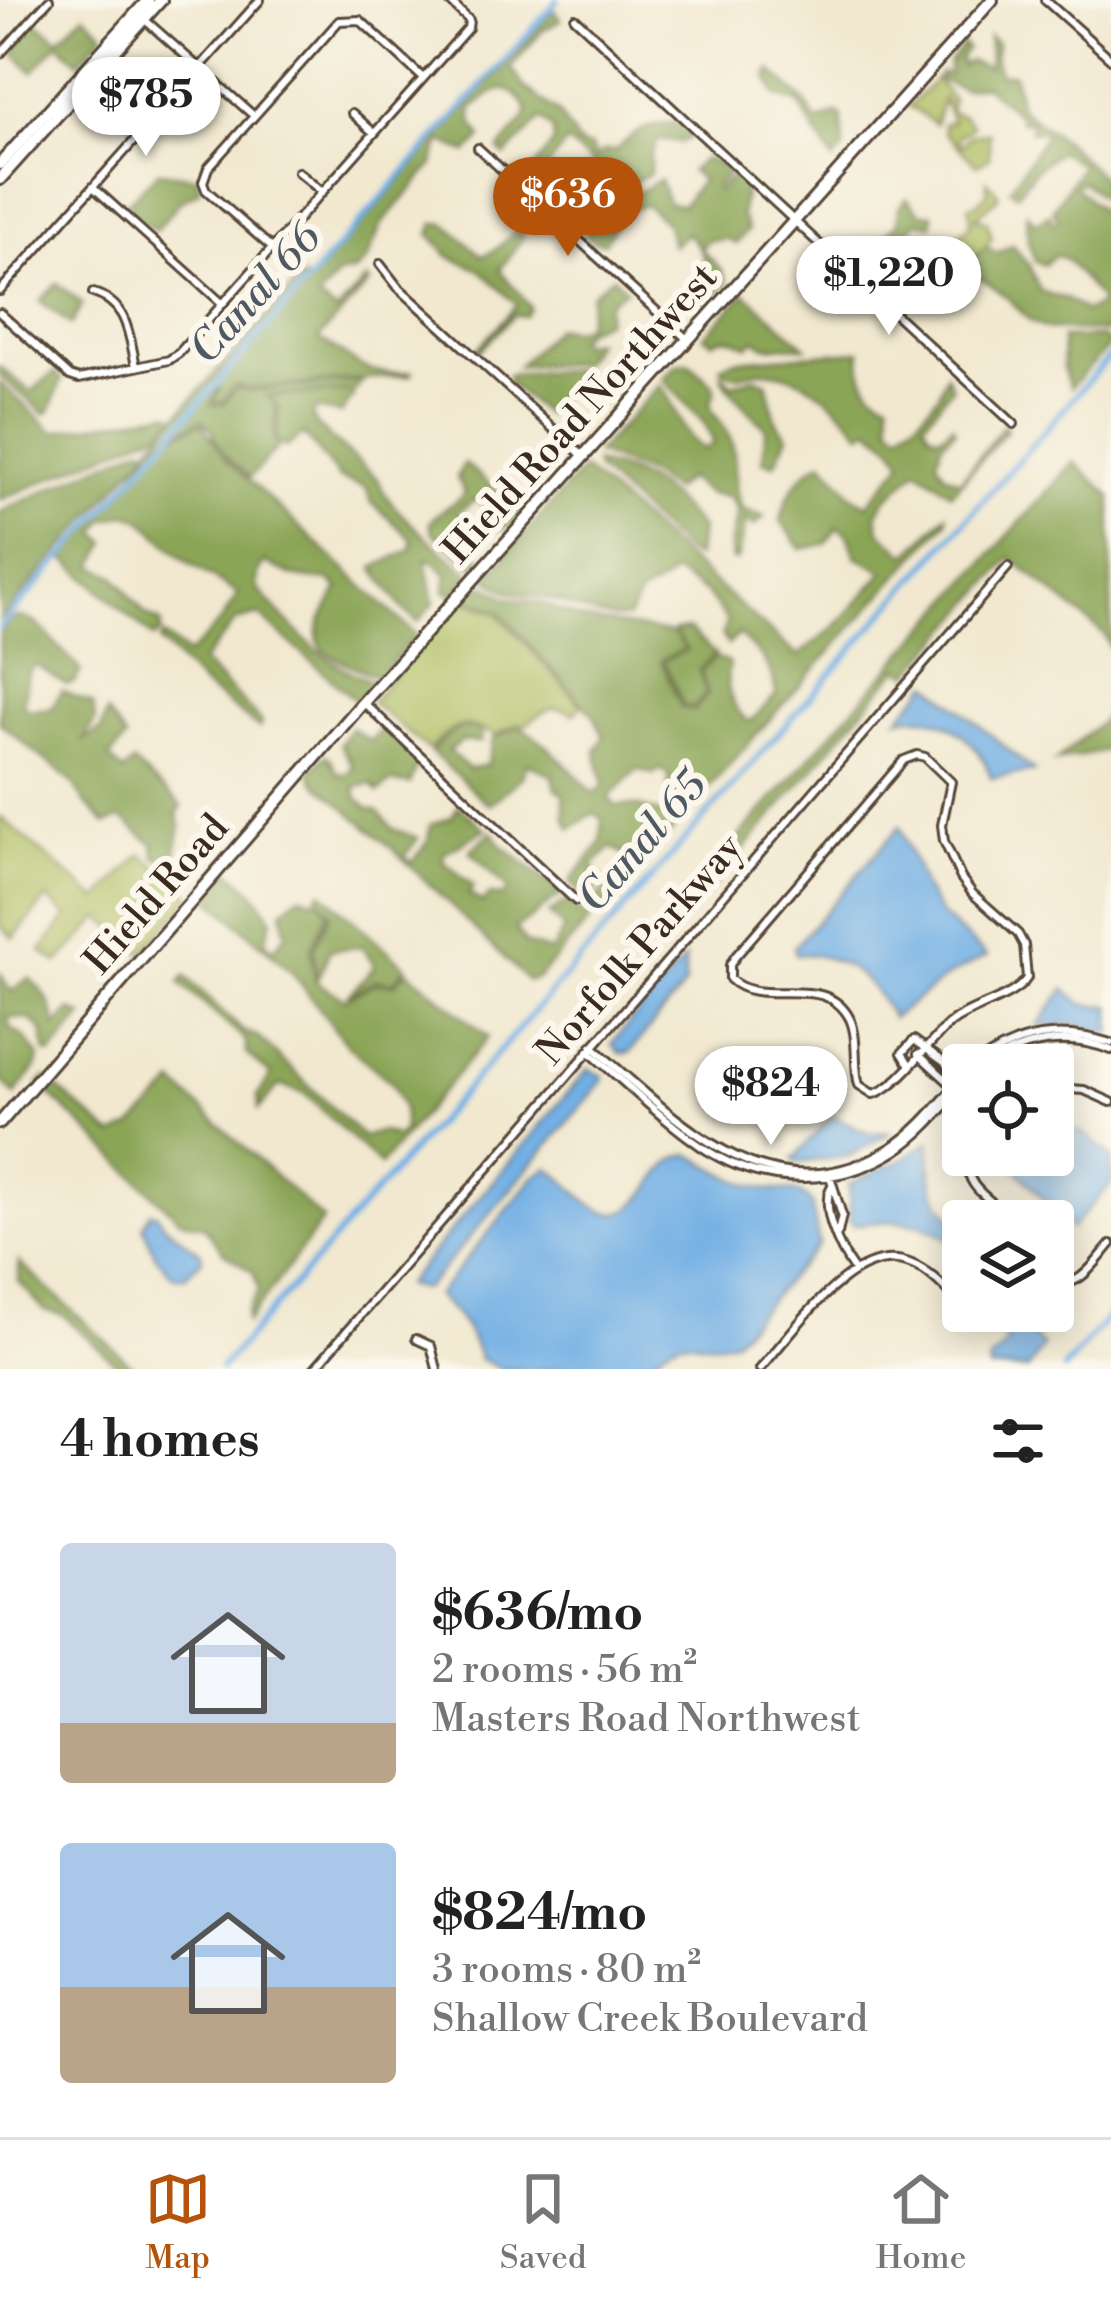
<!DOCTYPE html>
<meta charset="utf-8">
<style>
:root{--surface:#fff;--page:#f2f2f2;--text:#222;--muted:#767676;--line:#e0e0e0;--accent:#b45309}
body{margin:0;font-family:"Libre Bodoni",serif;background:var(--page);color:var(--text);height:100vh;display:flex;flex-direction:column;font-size:45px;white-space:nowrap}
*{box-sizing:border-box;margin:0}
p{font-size:39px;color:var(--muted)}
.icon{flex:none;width:66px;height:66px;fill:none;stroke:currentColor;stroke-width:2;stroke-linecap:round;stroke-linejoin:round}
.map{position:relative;height:1369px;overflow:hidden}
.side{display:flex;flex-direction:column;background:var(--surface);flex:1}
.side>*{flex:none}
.controls{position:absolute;left:942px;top:1044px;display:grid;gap:24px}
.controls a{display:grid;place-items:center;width:132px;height:132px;border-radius:12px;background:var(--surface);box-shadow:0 6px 30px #0003;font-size:60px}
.price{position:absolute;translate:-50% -102px;padding:0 27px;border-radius:42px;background:#fff;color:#222;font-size:39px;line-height:78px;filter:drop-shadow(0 3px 6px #0008)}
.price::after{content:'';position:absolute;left:50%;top:72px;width:36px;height:27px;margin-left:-18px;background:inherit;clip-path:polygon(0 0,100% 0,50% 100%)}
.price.active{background:var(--accent);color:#fff}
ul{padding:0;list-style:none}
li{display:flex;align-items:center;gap:36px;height:300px;padding:0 60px}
li span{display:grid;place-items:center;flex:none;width:336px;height:240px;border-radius:12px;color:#555}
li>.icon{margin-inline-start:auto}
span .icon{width:144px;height:144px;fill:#fffc;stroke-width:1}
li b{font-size:51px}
h2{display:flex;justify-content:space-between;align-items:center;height:144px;padding:0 60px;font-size:51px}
.tab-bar{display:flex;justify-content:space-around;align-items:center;height:168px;border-top:3px solid var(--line);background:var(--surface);font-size:33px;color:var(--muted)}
.tab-bar a{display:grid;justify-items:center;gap:6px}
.tab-bar .active{color:var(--accent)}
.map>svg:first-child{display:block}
.green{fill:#afbe60;stroke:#75743f;stroke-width:3}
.forest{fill:#8ba556;stroke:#63683a;stroke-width:3}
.water{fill:#71afe4;stroke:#566c81;stroke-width:3}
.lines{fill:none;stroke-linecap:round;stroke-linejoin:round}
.canal{stroke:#71afe4;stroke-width:6}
.street-casing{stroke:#564639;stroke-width:12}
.secondary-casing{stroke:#564639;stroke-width:16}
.street{stroke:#fff;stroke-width:6}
.secondary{stroke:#fff;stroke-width:10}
.labels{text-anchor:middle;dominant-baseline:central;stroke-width:12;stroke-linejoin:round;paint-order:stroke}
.street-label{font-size:39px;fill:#3b2a1e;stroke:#fbf7ec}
.water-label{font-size:42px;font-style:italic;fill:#4e5963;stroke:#fbf7ec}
</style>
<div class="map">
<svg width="1111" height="1369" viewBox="0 0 1111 1369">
<rect width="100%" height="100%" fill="#fbf7ec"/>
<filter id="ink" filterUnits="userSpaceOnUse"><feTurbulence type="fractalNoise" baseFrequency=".00833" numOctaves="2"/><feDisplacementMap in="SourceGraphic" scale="24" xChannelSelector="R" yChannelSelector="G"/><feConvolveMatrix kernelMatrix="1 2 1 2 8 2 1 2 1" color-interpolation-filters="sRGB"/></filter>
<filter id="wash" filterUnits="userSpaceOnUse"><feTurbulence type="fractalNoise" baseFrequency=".004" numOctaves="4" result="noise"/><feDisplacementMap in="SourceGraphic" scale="48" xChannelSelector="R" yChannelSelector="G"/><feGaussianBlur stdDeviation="2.7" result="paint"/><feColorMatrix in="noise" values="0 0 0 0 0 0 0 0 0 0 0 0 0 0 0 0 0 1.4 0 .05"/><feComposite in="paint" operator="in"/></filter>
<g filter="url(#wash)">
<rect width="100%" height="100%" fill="#f1e8cf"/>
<!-- green -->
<path class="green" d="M 936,79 L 952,99 L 950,112 L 964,116 L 973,126 L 957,138 L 961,146 L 971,135 L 989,133 L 989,158 L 977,165 L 944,132 L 943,124 L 952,121 L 943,99 L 935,124 L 909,106 Z
M 987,181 L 998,192 L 998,198 L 975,218 L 987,221 L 992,238 L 977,258 L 967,263 L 949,244 L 971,224 L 969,206 L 977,204 L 987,193 Z
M 471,586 L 465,601 L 497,613 L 581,705 L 574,714 C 552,701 542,713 524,726 L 519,724 L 495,735 C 459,719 455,724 429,750 L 371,702 Z
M 0,817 L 98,900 L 142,854 L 192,896 L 142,954 L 101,917 L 58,963 L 41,951 L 67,917 L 47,898 L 14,938 L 0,926 Z"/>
<!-- forest -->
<path class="forest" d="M 554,10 L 561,20 L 542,31 L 511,67 L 524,87 L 558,113 L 580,145 L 591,147 L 595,157 L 604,151 L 616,151 C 632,132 651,122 676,123 L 691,137 L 681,142 L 657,140 L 650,156 L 650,174 L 636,180 L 631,196 L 660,180 L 668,203 L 682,205 L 702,180 L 690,171 L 704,159 L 717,162 L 728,173 L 715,188 L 718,191 L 734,175 L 745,187 L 741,214 L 748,230 L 736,244 L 727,239 L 707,241 L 701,249 L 722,270 L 727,283 L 704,303 L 697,295 C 708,271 708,251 687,233 L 672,246 L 667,224 L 646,205 C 620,211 616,221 605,243 L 593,241 L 586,234 L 602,213 L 623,204 L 622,188 L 567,142 L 545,169 L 543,180 L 534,187 L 524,181 L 554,142 L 553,130 L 541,119 L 505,156 L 499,150 L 525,119 L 528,110 C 507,77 497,90 472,108 L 473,123 L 482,138 L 467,153 L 441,141 L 433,165 L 381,225 L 367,260 L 356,271 L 339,274 L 318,299 L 337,312 L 366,280 L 370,283 L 318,339 C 364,363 354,376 412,372 L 410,375 L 247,389 L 235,385 L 223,402 L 213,404 L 220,389 L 216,385 Z
M 84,14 L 104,33 L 79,62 L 58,43 L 33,72 L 13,52 L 35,21 L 59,39 Z
M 989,37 L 997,43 L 994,56 L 999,74 L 1014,74 L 1020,108 L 1063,140 L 1106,181 L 1100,197 L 1082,181 L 1075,186 L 1111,221 L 1111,332 L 1047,329 L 1031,322 L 1009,299 L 976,275 L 958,268 L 987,247 L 997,253 L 1012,245 L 1029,265 L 1040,291 L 1066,299 L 1086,312 L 1102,302 L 1066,259 L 1055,255 L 1044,265 L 1035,261 L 1028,242 L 1027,213 L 1036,223 L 1049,214 L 1053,224 L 1058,221 L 1053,209 L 1082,165 L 1059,151 L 1036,169 L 1017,194 L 1010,189 L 1045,135 L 1044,132 L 1030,131 L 1031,120 L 1021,122 L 1019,115 L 984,85 L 964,89 L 936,79 L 941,73 L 949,75 L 949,63 L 963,45 L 967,49 L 960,59 L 962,66 L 969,61 L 989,68 Z
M 771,70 L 804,101 L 817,122 L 838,113 L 842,117 L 844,149 L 833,161 L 798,103 L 776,96 L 767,76 Z
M 158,172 L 198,177 L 200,191 L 180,201 L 155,231 L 123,207 Z
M 907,198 L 921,213 L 933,214 L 932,225 L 917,222 L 903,237 L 887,242 L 878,266 L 866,275 L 852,268 L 898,223 L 899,207 Z
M 434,223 L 446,224 L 482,256 L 494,251 L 516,231 L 524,236 L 500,270 L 530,307 L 525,316 L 514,315 L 479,351 L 476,350 L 517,305 L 480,270 L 448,256 L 430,234 Z
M 613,276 L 626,289 L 608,302 L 606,320 L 586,329 L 577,339 L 581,343 L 595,341 L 582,363 L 518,366 L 556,327 L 572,330 L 585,326 L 592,293 Z
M 301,278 L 307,280 L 214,383 L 217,389 L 211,405 L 224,404 L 236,388 L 248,391 L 363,381 L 355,391 L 267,395 L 276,407 L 274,440 L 280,445 L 250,477 C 236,465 215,450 213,430 L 202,420 L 164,438 L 118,494 L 149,454 L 148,448 Z
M 57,283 L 82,304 L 71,325 L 40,301 Z
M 745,293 L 806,347 L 765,346 L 755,339 L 748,346 C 735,339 726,333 712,342 L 704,336 Z
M 1102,337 L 1111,344 L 1070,388 L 1063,368 L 1062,338 Z
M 861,351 C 858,373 867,393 889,400 L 891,425 L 900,432 L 920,417 L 939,394 L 946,374 L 952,387 L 924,423 L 931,433 L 939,436 L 953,425 L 955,430 L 942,443 L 937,461 L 944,473 L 960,481 L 1004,425 L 1007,430 L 951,493 L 918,469 L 885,500 L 877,514 L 880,531 L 907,555 L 947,514 L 947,521 L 689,810 L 673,808 L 668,799 L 669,775 L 660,769 L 653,774 L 638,769 L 609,797 L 615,806 C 640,802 653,813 677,818 L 680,822 L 600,910 L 593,903 L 626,867 L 628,858 L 612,847 L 592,866 L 604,882 L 585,898 L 570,882 L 601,843 L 602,818 L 593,813 L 571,829 L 565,817 L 563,793 L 556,789 L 553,776 L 527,763 L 522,777 L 489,805 L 431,752 C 447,736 458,721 482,732 L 481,742 L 462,741 L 449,751 L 469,769 L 487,765 L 493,739 L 520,726 L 547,746 L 594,793 L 604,786 L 596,751 L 604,737 L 594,716 L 499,611 L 467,599 L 474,588 L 484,585 L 508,598 L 541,603 L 581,619 L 675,634 L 685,649 L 661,660 L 681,707 L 694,711 L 708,695 L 701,671 L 716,657 L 729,664 C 724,685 731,710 750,722 L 776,695 C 773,666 759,653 738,634 L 728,645 L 722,634 L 727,621 L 706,593 L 672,572 L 668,579 L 640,595 L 628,618 C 596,622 571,602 541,597 C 518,594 505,593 486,577 L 583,469 L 798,656 L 835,627 L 884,572 L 856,556 L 848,534 L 838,527 L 825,544 L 801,549 L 781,521 C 786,494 799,473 823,461 L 851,494 L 867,505 L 903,462 L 894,447 L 869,427 L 862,433 C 836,402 803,371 760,371 C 745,372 739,379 724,372 L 721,366 L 735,360 Z
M 689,363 L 713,384 L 715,392 C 702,412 720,416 728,433 C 740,458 731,487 742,509 L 764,517 L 754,526 L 746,520 L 737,560 L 732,560 L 730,548 L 737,510 L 729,497 L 708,494 L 687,478 L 673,490 L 649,474 L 596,453 L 660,385 C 678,406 680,435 703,449 L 709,447 L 713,441 L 705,424 L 663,379 L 677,364 Z
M 0,367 L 31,392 L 55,372 L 62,379 L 50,411 L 45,414 L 0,376 Z
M 577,369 L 580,375 L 544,414 L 508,383 L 508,375 Z
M 722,376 L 733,384 L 755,377 L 767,382 L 776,421 L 788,436 L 775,464 L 763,461 L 766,428 C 751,411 731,396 722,376 Z
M 0,383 L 54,432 L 169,412 L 176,416 L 158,432 L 0,500 Z
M 352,391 L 353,397 L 341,414 L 317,409 L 312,416 L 319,428 L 379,480 C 384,508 447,553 470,574 L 453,595 L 445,591 L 447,575 L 434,561 L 426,559 L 434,603 L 418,622 L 402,608 L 374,568 L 411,549 L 412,539 L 371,502 L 366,487 L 340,479 L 304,434 L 286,447 L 276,440 L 279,407 L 268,397 Z
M 202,423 L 227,460 L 416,635 L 379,678 C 322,650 296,655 339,589 L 329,580 C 303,580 287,576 265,562 L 258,572 L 257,588 C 296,631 319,662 375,683 L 357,702 L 259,615 L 236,621 L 202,662 L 262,722 L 259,728 L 201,684 L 160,642 L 164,636 L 188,655 L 222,620 L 238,594 L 185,560 L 143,521 L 128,514 L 105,520 L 97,532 L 107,543 L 94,566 L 115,576 L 145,614 L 161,622 L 161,632 L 154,638 L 63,557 L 166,439 Z
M 144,446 L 147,452 L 0,620 L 0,512 Z
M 1074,462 L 1111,496 L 1111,650 L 1104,634 L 1011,558 L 910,674 L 899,668 L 674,931 L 662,923 Z
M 464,463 L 523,512 C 515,524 506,531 492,528 L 493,511 L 475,499 L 459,511 C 458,533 468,545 483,560 L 476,568 L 433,533 L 430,523 C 440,508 453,506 465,494 L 457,477 Z
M 595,463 C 652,476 661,487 700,528 L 697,557 L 687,553 L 597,470 Z
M 23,617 L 36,623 L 81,670 L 75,682 L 67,685 L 35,665 L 28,673 L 23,705 L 29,710 L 52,708 L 61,691 L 93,704 L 95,721 L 84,740 L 101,730 L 107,713 L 126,739 L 109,758 L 124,772 L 133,763 L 182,806 L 177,814 L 181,826 L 173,867 L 155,856 L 154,845 L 121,818 L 106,824 L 86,804 L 71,781 L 0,723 L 0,632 L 11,619 Z
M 688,629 L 715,654 L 699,670 L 706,694 L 693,708 L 683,705 L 664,661 L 687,650 L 674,631 Z
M 1111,702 L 1111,742 L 1103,751 L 1056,761 L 1104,719 Z
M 351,728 L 370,741 L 382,728 L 419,761 L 410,784 L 390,782 L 378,792 L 372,784 L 355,787 L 357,797 L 367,808 L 378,811 L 393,829 L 418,838 L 405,856 L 412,863 L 428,841 L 430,825 L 452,817 L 458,806 L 486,829 L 444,853 L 443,861 L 473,886 L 469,894 L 482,903 L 489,895 L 503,896 L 508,889 L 470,851 L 492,831 L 501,845 L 558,890 L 560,896 C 542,905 535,919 515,928 L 526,944 L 551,952 L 564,929 L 549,914 L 568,900 L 590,920 L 538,978 L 528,981 L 394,850 L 315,782 L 310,772 L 325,755 L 331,759 L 336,772 L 346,775 L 353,766 L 340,744 Z
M 230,870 L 254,892 L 272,919 L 265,942 L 274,949 L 286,935 L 282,910 L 300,895 L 319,900 L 328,913 L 311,948 L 315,981 L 345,999 L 376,983 L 395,984 L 407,970 L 488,1037 L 380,1165 L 304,1093 L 279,1085 L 259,1109 L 258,1096 L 271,1075 L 246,1053 L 246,1041 L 180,983 L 185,976 L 243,1031 L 257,1036 L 363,1137 L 381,1131 L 396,1137 L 404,1130 L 403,1108 L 392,1083 L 347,1045 L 292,972 L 210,899 L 212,889 Z
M 321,891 L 406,967 L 393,982 L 375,980 L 347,996 L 375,966 L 362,947 L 330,950 L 317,980 L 314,948 L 331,913 L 317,897 Z
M 0,973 L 11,992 L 29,978 C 47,994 51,1002 56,1026 L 71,1010 L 83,1016 L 52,1054 L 46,1053 L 42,1030 L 29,1019 L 9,1017 L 9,1027 L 25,1038 L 39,1057 L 37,1066 L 15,1095 L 0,1079 Z
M 46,1078 L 113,1136 L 132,1127 L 175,1084 L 323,1220 L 247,1322 L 247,1311 L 259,1290 L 253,1272 L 224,1253 L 204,1226 L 180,1220 L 39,1084 Z
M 19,1262 L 136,1369 L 122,1369 L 63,1315 L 45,1311 L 19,1282 Z"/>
<!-- water -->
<path class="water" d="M 929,683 L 1034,771 L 991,778 C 979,738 941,710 899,718 Z
M 900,826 L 924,888 L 940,914 L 987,956 L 948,976 L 892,1018 C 871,978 843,954 796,954 L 794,947 Z
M 685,959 L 685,985 L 629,1053 L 620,1053 L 612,1044 L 616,1038 Z
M 1065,989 L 1084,1005 L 1111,1006 L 1111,1033 L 1079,1024 L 1038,1025 Z
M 588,1069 L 603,1076 L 603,1081 L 430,1284 L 423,1289 L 405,1285 Z
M 832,1115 L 868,1133 L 891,1132 L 849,1156 L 798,1163 L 793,1160 Z
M 1069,1128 L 1085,1134 L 1111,1156 L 1111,1184 L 1071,1229 L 1013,1165 L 1019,1155 L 1053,1155 L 1053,1130 Z
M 930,1141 C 930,1178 931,1203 963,1226 L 963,1251 C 927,1220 900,1217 854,1225 L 850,1221 L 849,1184 L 901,1160 Z
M 689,1154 C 715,1167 735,1183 764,1189 C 782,1192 798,1187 811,1202 L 819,1244 L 734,1340 C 690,1353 686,1319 645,1369 L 501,1369 L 480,1359 C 469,1330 460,1316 436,1296 L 535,1176 L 548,1168 C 570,1179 591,1217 618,1213 C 650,1207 657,1158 689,1154 Z
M 150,1213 L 156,1213 L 162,1223 L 201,1253 L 202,1260 L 184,1277 L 174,1277 L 156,1257 L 143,1226 Z
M 1009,1314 L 1043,1346 L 1028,1369 L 989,1369 L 990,1361 L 1008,1343 L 996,1327 Z"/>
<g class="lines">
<!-- canal -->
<path class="canal" d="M 0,627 L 558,0
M 220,1369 L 1111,355
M 1064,1369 L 1111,1314"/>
</g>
</g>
<g filter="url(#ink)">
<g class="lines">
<!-- street casing -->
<g class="street-casing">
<path id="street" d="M 1045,0 L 1111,59
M 575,18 L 1014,424
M 144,19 L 254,116
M 0,54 L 49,0
M 352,113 L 374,133
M 478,148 L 687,339
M 298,172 L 321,191
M 93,187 L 223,304
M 272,248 L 206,190 L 203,182 L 208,168 L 339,21 L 360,20 L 423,78
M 380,264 L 398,287 L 582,455
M 0,291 L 260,0
M 93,293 C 128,303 129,335 136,366
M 0,313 L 70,376 L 79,379 L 169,360 L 179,353 L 468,28 L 469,20 L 448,0
M 363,702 L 576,901
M 917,755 L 925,757 L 951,782 L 942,825 L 944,841 L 961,878 L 973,894 L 1018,934 L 1024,945 L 1027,978 C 1015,998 973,1006 952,1022 C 929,1040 899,1088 873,1094 L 859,1085 C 853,1065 859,1039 850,1019 C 825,970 762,1010 730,979 L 730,965 L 735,957 L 904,760 Z
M 592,1046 C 676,1119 770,1222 890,1148 C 919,1130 940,1102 963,1077
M 588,1051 C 626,1083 661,1119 702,1147 C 759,1186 837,1189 896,1151 C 922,1134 942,1109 963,1086
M 918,1054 L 963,1095
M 909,1064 L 902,1053 L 914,1040 L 944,1062 L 960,1080
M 976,1065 C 1018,1033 1061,1027 1111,1043
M 986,1065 C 1024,1040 1068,1033 1111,1050
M 1053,1088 L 1084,1090 L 1111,1102
M 969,1155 C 961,1189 994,1200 1014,1221
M 829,1173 L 842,1215 L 838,1233
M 831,1187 C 820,1210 840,1250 854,1270
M 1053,1283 C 1080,1289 1095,1262 1111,1244
M 965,1311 L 968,1319
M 416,1339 L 431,1346 L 437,1369
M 314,1369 L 1008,567
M 760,1369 C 795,1331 854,1239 912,1264 C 932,1272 948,1292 963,1306"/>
</g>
<!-- secondary casing -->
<g class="secondary-casing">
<path id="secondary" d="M 0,164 L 148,0
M 0,179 L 161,0
M 0,1123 L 359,707 L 992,0"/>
</g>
<!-- street -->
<use href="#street" class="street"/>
<!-- secondary -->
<use href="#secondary" class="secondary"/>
</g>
</g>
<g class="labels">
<!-- street labels -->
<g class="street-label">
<text transform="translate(581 414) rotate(-48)">Hield Road Northwest</text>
<text transform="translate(157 895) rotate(-49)">Hield Road</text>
<text transform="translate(640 950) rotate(-49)">Norfolk Parkway</text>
</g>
<!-- water labels -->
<g class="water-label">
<text transform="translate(256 294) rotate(-48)">Canal 66</text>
<text transform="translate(643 842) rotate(-49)">Canal 65</text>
</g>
</g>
</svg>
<div class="controls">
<a><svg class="icon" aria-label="locate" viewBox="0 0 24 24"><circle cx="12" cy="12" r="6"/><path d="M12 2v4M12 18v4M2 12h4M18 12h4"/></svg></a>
<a><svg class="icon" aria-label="layers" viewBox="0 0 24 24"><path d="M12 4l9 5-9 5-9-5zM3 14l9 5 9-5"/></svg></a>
</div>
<b class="price" style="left:146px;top:159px">$785</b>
<b class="price active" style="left:568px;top:259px">$636</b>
<b class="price" style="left:889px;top:338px">$1,220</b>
<b class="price" style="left:771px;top:1148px">$824</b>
</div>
<section class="side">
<h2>4 homes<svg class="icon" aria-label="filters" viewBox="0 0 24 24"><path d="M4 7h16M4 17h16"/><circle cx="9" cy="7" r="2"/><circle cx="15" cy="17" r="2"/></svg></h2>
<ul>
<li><span style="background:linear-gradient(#c9d6e8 75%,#b9a48a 0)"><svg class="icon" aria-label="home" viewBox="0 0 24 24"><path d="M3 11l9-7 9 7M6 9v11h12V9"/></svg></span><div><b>$636/mo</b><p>2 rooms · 56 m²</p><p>Masters Road Northwest</p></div></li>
<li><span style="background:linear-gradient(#a9c7e8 60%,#b9a48a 0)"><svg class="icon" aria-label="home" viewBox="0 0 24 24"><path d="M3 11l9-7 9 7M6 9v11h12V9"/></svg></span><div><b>$824/mo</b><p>3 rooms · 80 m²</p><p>Shallow Creek Boulevard</p></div></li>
</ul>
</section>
<nav class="tab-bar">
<a class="active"><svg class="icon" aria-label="map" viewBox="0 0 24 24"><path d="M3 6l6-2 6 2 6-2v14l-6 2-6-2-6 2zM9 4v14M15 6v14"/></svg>Map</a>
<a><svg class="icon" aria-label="saved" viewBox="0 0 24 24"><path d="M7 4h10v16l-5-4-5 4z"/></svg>Saved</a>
<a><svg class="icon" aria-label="home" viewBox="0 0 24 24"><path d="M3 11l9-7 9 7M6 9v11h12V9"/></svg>Home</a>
</nav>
